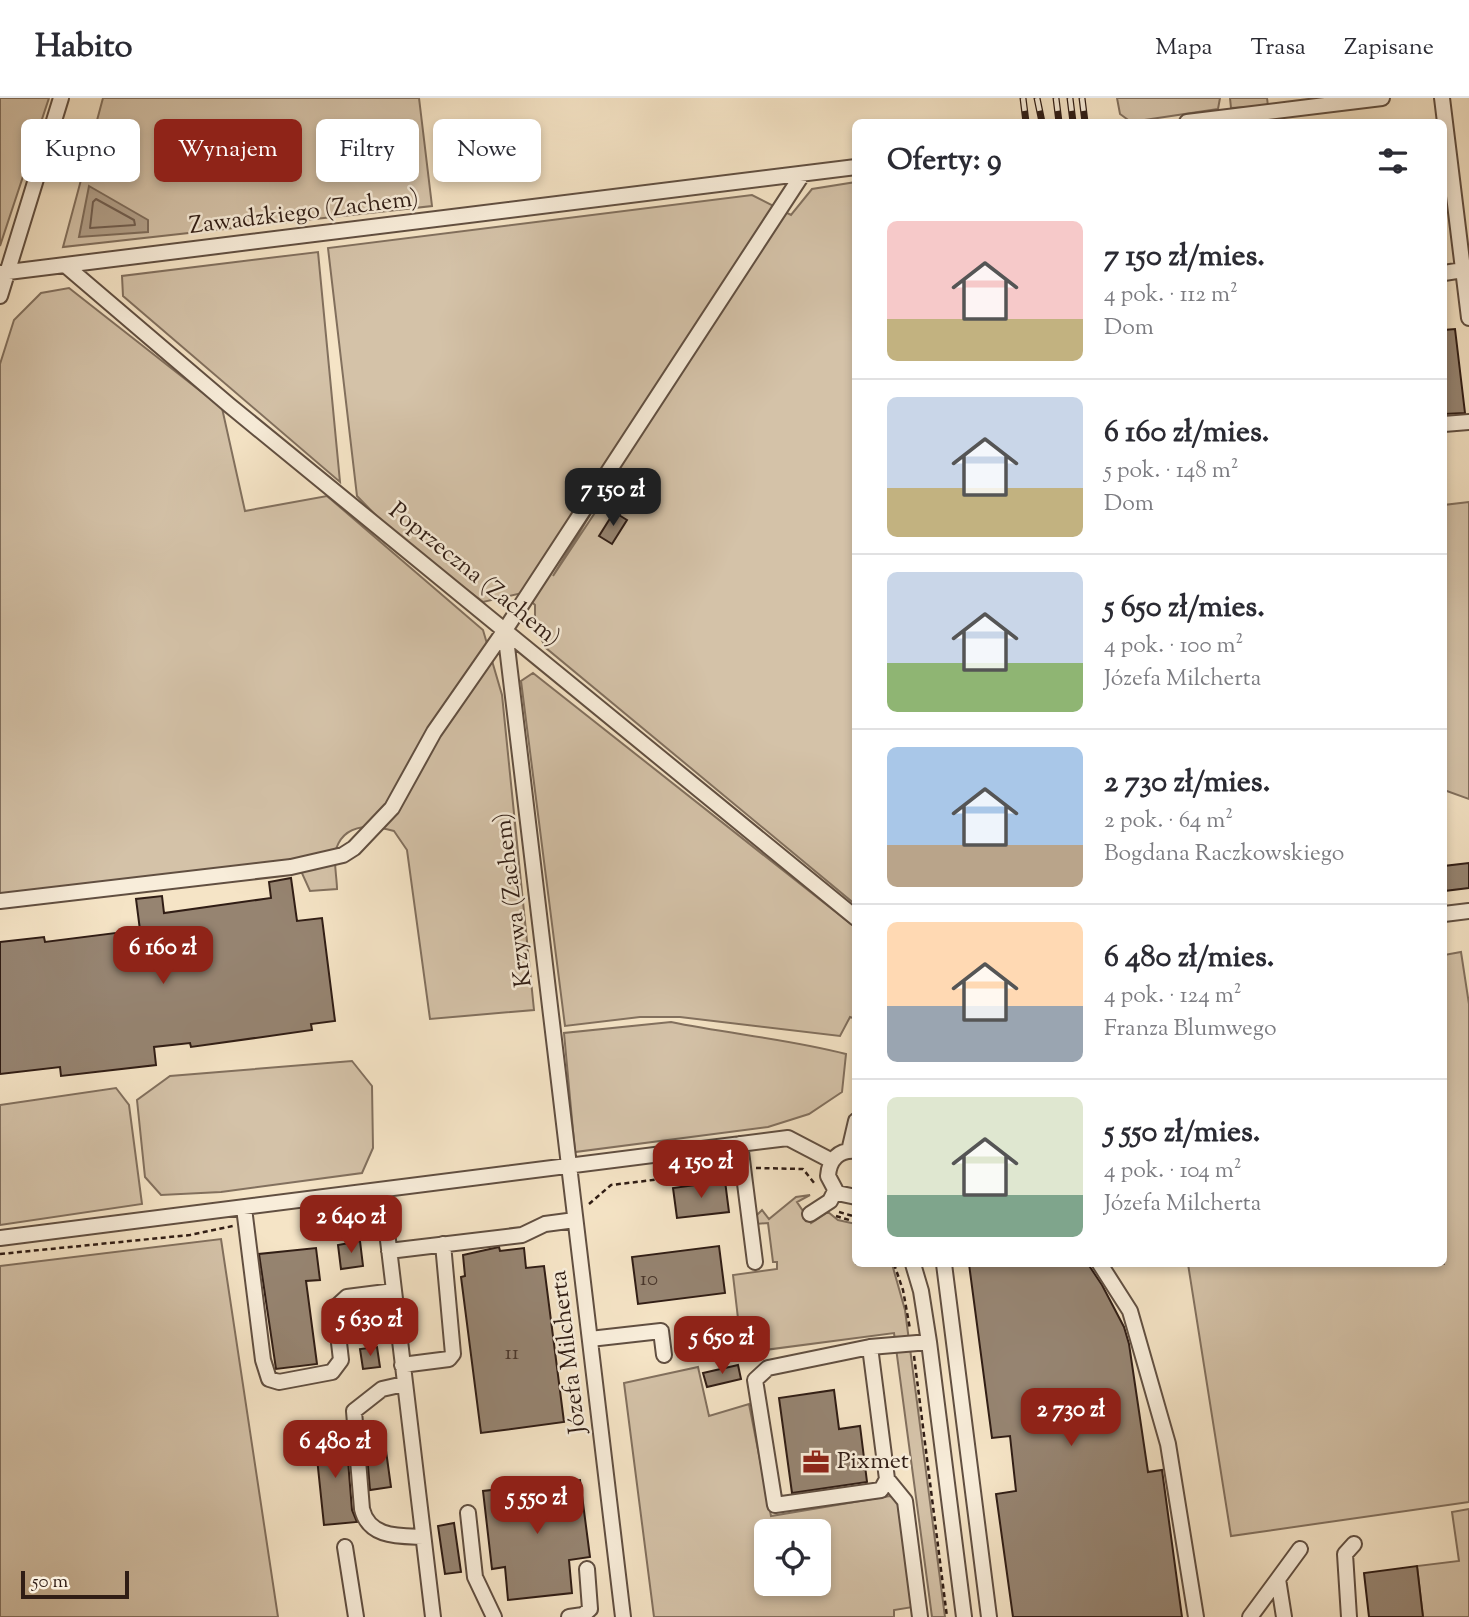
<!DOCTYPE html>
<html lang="pl">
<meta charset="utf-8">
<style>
:root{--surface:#fff;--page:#f2f2f3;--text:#2b2b33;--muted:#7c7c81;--line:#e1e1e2;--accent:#8f2418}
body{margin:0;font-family:"Sorts Mill Goudy",serif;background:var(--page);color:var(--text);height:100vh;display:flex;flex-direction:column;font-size:26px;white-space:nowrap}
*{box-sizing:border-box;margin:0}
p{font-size:23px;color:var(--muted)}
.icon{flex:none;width:38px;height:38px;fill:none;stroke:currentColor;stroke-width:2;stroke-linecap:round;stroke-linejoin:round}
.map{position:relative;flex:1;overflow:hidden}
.drawer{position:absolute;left:852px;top:21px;width:595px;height:1148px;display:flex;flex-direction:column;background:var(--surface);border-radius:10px;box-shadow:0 4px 10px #0003}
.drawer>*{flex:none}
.guide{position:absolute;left:21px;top:21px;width:665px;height:63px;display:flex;gap:14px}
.tools{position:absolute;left:754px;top:1421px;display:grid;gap:14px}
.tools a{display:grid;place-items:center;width:77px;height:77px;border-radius:10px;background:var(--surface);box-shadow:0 4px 10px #0003;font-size:35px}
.scale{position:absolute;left:21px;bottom:18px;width:108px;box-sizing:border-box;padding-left:7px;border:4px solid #301d15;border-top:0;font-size:19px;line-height:24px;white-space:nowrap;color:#301d15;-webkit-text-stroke:5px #f8edda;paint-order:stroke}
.price{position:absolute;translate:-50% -60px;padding:0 16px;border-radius:14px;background:var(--accent);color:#fff;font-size:23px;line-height:46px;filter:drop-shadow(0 2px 4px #0008)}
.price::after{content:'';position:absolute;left:50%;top:42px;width:21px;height:16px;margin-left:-10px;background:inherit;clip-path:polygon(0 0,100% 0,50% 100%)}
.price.current{background:#222;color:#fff}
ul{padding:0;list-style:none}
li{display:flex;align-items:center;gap:21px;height:175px;padding:0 35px}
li+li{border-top:2px solid var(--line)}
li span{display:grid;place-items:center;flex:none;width:196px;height:140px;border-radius:10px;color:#555}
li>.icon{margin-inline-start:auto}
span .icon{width:84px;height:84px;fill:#fffc;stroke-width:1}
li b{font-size:30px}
h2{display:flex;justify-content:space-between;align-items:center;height:84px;padding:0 35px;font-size:30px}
.tag{padding:0 24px;border-radius:10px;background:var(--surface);box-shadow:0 4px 10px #0003;font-size:24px;line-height:63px}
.tag.current{background:var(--accent);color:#fff}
header{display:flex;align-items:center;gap:42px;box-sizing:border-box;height:98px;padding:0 35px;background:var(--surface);border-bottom:2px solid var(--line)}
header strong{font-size:33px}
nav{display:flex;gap:38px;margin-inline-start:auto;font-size:24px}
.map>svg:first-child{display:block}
.green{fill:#d4c2a8;stroke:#82705e;stroke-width:2;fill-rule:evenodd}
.water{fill:#b2a08a;stroke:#7e6c5b;stroke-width:2}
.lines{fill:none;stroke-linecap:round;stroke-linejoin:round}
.shore{stroke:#715e50;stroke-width:2}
.building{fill:#968471;stroke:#301d15;stroke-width:2}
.minor-casing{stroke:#614f41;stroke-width:18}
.path{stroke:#301d15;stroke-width:2.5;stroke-dasharray:5 3.5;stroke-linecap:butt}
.minor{stroke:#f8edda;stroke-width:14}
.rail-casing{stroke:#301d15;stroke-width:7}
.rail{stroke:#f8edda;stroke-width:4.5;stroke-dasharray:13;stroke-linecap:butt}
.labels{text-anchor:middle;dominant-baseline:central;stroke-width:5;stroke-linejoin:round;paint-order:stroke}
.number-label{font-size:21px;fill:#4a372c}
.street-label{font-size:24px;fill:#301d15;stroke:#f8edda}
.poi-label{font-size:24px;fill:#301d15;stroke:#f8edda;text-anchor:start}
</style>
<header>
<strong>Habito</strong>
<nav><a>Mapa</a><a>Trasa</a><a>Zapisane</a></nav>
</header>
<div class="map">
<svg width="1469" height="1519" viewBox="0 0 1469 1519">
<rect width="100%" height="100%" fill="#f5e4c6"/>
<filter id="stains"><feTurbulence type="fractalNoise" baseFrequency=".00286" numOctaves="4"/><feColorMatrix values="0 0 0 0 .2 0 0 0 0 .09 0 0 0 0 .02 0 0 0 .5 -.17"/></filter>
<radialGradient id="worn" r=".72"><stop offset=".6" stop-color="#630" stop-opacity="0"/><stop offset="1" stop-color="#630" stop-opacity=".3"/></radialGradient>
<!-- green -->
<path class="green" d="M 0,0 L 49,0 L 0,148 Z
M 103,0 L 419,0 L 432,108 L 63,149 Z
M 1117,0 L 1220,0 L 1218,11 L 1131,24 L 1120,16 Z
M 1230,0 L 1267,0 L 1268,8 L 1231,10 Z
M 856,84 L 856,807 L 546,550 L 535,529 L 535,507 L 522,495 L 483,504 L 394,436 L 357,398 L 328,150 L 752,97 L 791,117 L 812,91 ZM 610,384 L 614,386 L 553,478 Z
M 318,154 L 340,384 L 123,198 L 122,178 Z
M 69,190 L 222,310 L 245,413 L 327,398 L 483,532 L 502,597 L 534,912 L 430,921 L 407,752 L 394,733 C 373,727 345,724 336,751 C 333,762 337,780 337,791 L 310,793 L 297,764 L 0,797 L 0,266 L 14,222 L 41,195 Z
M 1469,404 L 1469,701 L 1444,692 L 1444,407 Z
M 533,575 L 856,830 L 856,921 L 850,919 L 840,938 L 680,919 L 640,919 L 565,928 L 521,583 Z
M 1461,854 L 1469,906 L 1469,1404 L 1231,1438 L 1188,1166 L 1444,1166 L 1444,857 Z
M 671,924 C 729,936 789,941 846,956 L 842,994 L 809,1016 L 768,1029 L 575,1054 L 564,935 Z
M 352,963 L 372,988 L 373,1050 L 362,1075 L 221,1094 L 161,1097 L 145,1079 L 137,1002 L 170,978 Z
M 116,990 L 129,1007 L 142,1106 L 0,1127 L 0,1007 Z
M 810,1097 L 797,1104 L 811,1125 L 828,1114 L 838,1122 L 856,1126 L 856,1166 L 892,1166 L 905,1212 L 945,1519 L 932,1519 L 894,1235 L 742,1255 L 733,1177 L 777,1171 L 777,1164 L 773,1164 L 768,1125 L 756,1126 L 756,1118 L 762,1112 L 769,1121 L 796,1099 Z
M 221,1141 L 278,1519 L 0,1519 L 0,1168 Z
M 698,1269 L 709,1318 L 749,1306 L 771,1418 L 890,1398 L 897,1401 L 913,1509 L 894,1512 L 894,1519 L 654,1519 L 624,1285 ZM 766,1433 L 819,1433 L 819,1486 L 766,1486 Z
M 1469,1411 L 1469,1519 L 1423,1519 L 1417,1468 L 1459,1463 L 1452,1414 Z"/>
<!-- water -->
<path class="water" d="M 89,88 L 148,122 L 148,134 L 79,139 Z"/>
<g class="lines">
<!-- shore -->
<path class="shore" d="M 96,101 L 134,122 L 135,127 L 90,130 L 93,104 Z"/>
</g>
<!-- building -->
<path class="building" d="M 471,35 L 473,51 L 455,54 L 453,37 Z
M 1455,231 L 1465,315 L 1444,316 L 1444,232 Z
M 614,414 L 627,422 L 612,446 L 599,438 Z
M 1469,765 L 1469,790 L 1444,793 L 1444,768 Z
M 291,780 L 297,823 L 322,820 L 335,923 L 311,926 L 312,932 L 191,949 L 190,945 L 154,949 L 156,967 L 61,978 L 60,969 L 0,976 L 0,844 L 44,839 L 45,844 L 140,832 L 136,801 L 162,798 L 164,815 L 271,800 L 269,784 Z
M 725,1083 L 729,1114 L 677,1120 L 673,1090 Z
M 360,1143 L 363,1168 L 341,1171 L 338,1147 Z
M 719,1148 L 725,1195 L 638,1206 L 632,1159 Z
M 499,1149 L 500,1153 L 524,1150 L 526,1170 L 544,1168 L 564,1324 L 481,1335 L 461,1179 L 465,1178 L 463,1157 Z
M 316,1150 L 320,1182 L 306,1183 L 317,1266 L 276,1271 L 259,1156 Z
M 969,1166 L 1088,1166 L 1102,1187 L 1124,1229 L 1129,1246 L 1148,1374 L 1162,1372 L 1182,1519 L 1013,1519 L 996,1396 L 1016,1393 L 1010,1338 L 992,1340 Z
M 377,1249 L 380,1269 L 363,1271 L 360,1251 Z
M 738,1267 L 741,1281 L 707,1289 L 703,1275 Z
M 834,1292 L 839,1331 L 860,1328 L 867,1384 L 792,1395 L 779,1300 Z
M 383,1331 L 391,1389 L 370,1392 L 365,1333 Z
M 346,1338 L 352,1412 L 357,1424 L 324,1427 L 315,1341 Z
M 580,1382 L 590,1459 L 569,1462 L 572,1495 L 508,1502 L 505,1469 L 492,1471 L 483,1393 Z
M 454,1425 L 461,1474 L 445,1476 L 438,1428 Z
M 1417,1468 L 1423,1519 L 1369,1519 L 1364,1475 Z"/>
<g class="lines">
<!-- minor casing -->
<g class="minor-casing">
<path id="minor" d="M 1442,0 L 1469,220
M 1187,24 L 1382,0
M 65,167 L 229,307 L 856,820
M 0,175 L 856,69
M 1444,175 L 1463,172
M 0,198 L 61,0
M 1444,326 L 1469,324
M 505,532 L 623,1519
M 0,803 L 291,769 L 343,757 L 354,750 L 392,710 L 434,634 L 505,532 L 802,77
M 1444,816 L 1469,813
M 740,1046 L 755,1164
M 849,1053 L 856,1023
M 856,1053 C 839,1051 829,1062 828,1078 L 837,1095 L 856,1099
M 382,1092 L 433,1519
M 244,1110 L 263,1262 L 269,1281 L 279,1284 L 332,1274 L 341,1262 L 335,1210 L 347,1199 L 394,1193
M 810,1116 L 830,1103 L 835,1093
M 0,1140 L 788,1040 L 832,1063
M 389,1153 L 522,1137 L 545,1126 L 575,1122
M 913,1166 L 921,1193 L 929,1244 L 964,1519
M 944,1166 L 989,1519
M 1100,1166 L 1130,1213 L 1168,1346 L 1196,1519
M 590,1241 L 661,1233 L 664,1257
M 870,1249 L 887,1381 L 881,1392 L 775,1407 L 755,1282 L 768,1270 L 870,1249 L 929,1244
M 402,1267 L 449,1261 L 453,1256 L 443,1146
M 404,1286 L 382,1291 L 354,1313 L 362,1411 C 369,1440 399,1438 423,1439
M 887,1381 L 905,1403 L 920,1519
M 468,1415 L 475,1479 L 494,1519
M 345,1449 L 356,1519
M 569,1519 L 583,1517 L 590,1511 L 587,1471
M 1250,1519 L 1278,1481
M 1284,1519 L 1278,1481 L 1300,1451
M 1349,1519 L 1345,1456 L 1354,1446"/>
</g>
<!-- path -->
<path class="path" d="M 756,1070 L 803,1071 L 815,1086
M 589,1106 L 611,1087 L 728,1073
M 839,1114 L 856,1119
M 836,1118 L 856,1124
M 0,1156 L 190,1137 L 233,1128
M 894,1166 L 903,1192 L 910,1231
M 914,1258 L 947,1519"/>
<!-- minor -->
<use href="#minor" class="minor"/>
<!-- rail casing -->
<g class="rail-casing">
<path id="rail" d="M 1023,0 L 1026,24
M 1037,0 L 1042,24
M 1056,0 L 1059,24
M 1070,0 L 1073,24
M 1082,0 L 1085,24"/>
</g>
<!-- rail -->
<use href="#rail" class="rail"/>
</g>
<!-- icons -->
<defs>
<g id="office-bare" transform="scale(2.1)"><path d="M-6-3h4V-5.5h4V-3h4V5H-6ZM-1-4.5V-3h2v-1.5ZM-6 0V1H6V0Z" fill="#8f2418" stroke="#f8edda" stroke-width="2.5" paint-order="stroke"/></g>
</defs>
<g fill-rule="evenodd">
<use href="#office-bare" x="816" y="1364"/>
</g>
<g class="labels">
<!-- number labels -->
<g class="number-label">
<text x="649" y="1182">10</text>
<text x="512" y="1256">11</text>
</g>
<!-- street labels -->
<g class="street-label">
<text transform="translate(304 115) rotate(-7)">Zawadzkiego (Zachem)</text>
<text transform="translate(474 477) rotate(39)">Poprzeczna (Zachem)</text>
<text transform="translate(514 802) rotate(-97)">Krzywa (Zachem)</text>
<text transform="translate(569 1254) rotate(-97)">Józefa Milcherta</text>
</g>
<!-- poi labels -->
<g class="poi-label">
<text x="837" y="1364">Pixmet</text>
</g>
</g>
<rect width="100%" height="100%" filter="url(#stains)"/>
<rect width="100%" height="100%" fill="url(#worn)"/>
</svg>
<div class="tools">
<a><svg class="icon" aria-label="locate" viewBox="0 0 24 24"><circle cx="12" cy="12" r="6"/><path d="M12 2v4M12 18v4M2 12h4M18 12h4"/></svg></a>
</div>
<div class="scale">50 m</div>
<b class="price current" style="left:613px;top:430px">7 150 zł</b>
<b class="price" style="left:163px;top:888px">6 160 zł</b>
<b class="price" style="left:701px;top:1102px">4 150 zł</b>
<b class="price" style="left:351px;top:1157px">2 640 zł</b>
<b class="price" style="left:370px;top:1260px">5 630 zł</b>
<b class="price" style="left:722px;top:1278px">5 650 zł</b>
<b class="price" style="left:1071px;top:1350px">2 730 zł</b>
<b class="price" style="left:335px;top:1382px">6 480 zł</b>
<b class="price" style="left:537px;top:1438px">5 550 zł</b>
<div class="guide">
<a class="tag">Kupno</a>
<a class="tag current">Wynajem</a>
<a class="tag">Filtry</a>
<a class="tag">Nowe</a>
</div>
<section class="drawer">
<h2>Oferty: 9<svg class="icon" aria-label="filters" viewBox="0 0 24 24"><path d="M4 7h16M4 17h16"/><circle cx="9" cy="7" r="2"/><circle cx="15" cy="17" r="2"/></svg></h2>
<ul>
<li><span style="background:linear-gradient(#f6c9c9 70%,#c2b280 0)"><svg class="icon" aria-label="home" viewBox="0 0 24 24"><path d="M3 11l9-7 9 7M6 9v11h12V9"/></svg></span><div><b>7 150 zł/mies.</b><p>4 pok. · 112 m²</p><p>Dom</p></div></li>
<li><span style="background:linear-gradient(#c9d6e8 65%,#c2b280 0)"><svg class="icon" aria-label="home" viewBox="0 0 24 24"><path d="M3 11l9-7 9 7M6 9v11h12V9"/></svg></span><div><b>6 160 zł/mies.</b><p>5 pok. · 148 m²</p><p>Dom</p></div></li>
<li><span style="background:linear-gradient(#c9d6e8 65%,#8fb573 0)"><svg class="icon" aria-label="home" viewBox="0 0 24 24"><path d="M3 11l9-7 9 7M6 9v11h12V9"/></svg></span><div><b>5 650 zł/mies.</b><p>4 pok. · 100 m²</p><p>Józefa Milcherta</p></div></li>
<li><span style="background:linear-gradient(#a9c7e8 70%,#b9a48a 0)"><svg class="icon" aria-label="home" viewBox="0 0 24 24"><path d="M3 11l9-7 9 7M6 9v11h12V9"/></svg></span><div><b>2 730 zł/mies.</b><p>2 pok. · 64 m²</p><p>Bogdana Raczkowskiego</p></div></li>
<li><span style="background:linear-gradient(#ffd9b3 60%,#9aa5b1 0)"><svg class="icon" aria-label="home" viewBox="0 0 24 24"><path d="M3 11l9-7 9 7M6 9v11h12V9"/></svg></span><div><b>6 480 zł/mies.</b><p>4 pok. · 124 m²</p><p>Franza Blumwego</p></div></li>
<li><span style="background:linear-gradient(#dfe7d0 70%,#7fa58c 0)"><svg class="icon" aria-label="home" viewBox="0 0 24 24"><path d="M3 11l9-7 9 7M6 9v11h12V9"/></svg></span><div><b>5 550 zł/mies.</b><p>4 pok. · 104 m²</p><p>Józefa Milcherta</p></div></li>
</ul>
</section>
</div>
